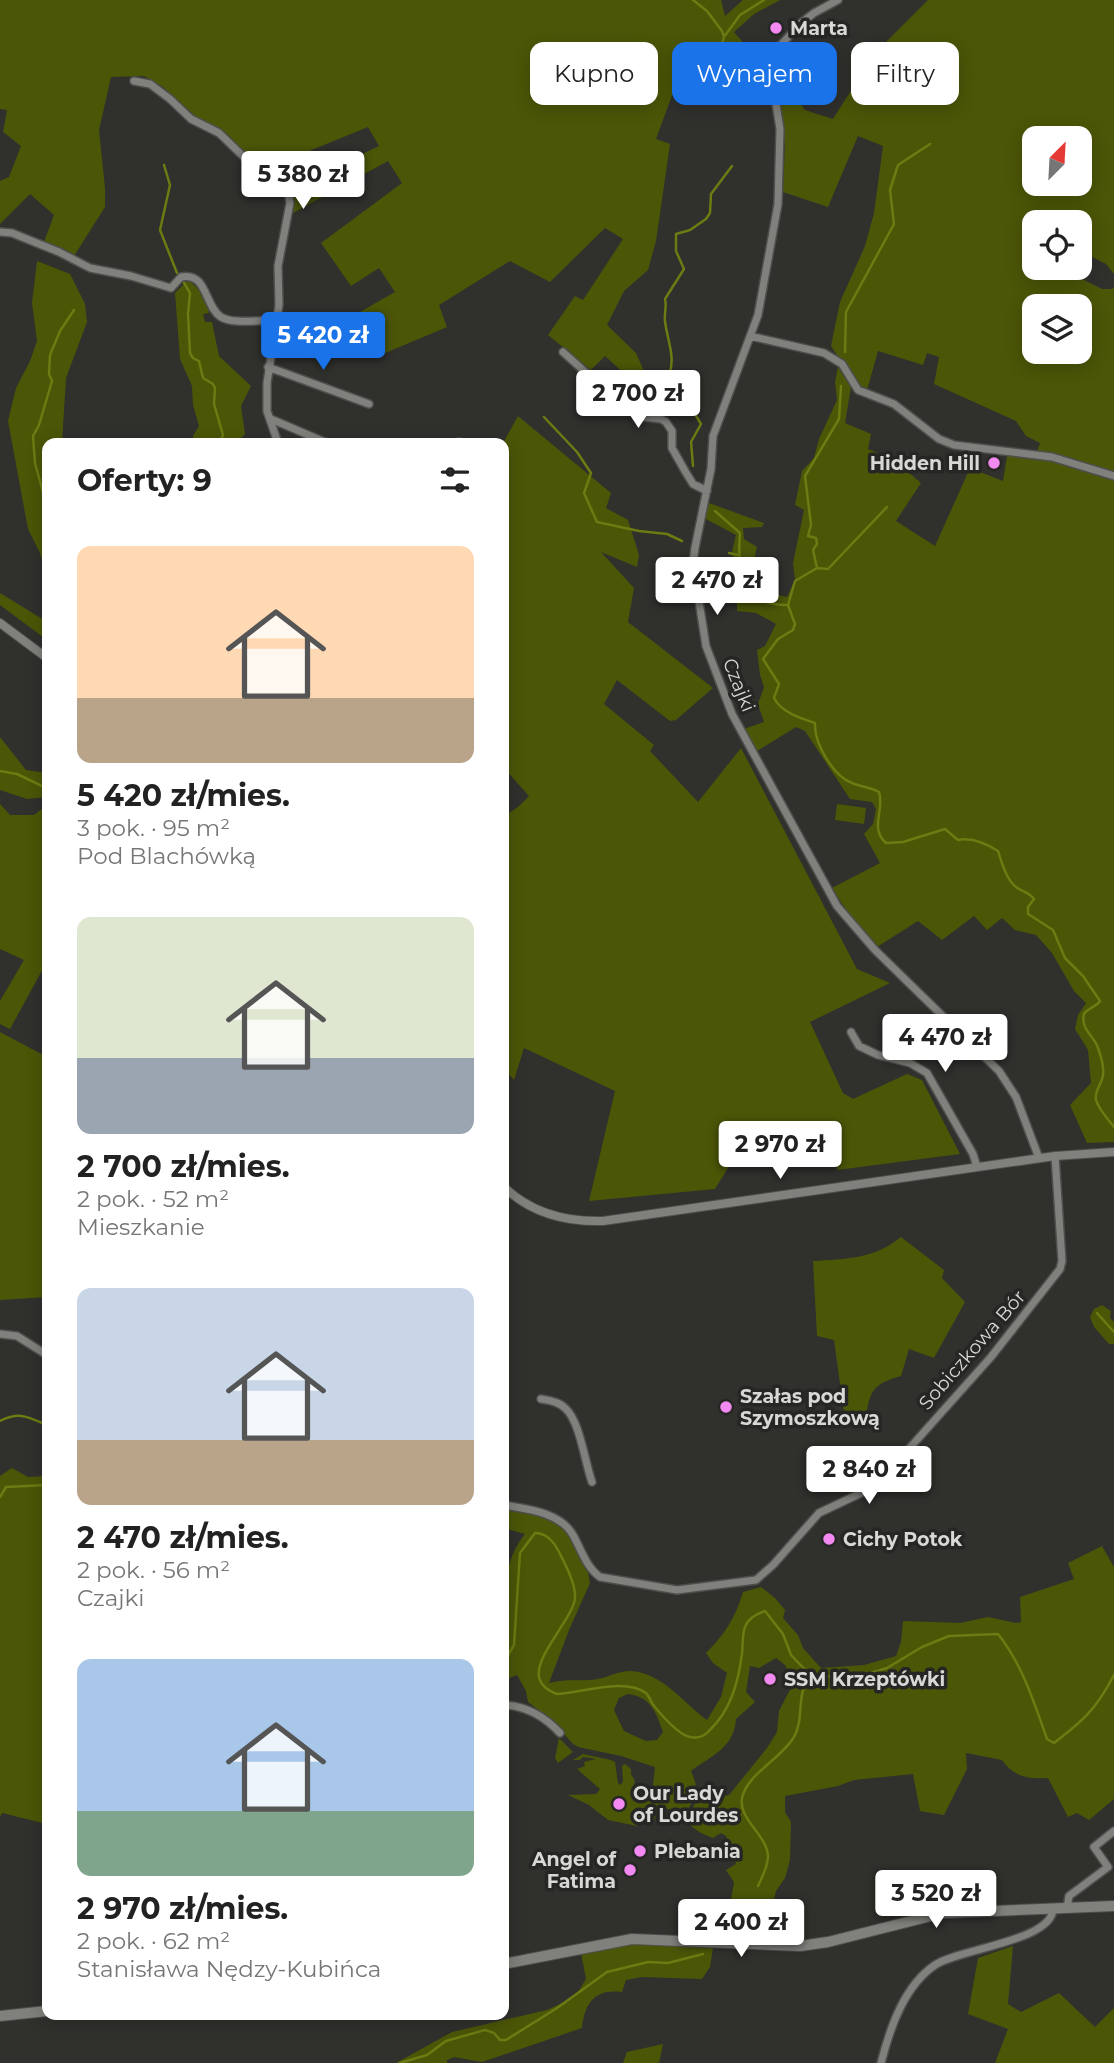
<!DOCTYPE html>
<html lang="pl">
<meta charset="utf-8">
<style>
:root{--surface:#fff;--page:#f2f2f2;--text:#222;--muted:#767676;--accent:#1a73e8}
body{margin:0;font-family:Montserrat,sans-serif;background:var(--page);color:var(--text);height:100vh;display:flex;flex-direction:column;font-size:26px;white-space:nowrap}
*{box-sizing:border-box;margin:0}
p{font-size:23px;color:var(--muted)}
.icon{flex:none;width:38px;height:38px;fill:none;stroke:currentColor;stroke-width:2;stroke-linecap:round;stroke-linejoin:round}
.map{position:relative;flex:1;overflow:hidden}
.drawer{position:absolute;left:42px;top:438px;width:467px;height:1582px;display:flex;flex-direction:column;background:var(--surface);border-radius:14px;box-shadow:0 4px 18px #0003}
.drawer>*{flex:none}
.banner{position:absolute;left:530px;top:42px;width:478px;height:63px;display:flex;gap:14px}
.needle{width:46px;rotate:24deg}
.controls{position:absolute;left:1022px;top:126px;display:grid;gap:14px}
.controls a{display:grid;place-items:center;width:70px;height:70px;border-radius:14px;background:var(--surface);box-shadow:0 4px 18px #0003;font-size:35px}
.price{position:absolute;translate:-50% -60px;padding:0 16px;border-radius:7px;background:#fff;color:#222;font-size:23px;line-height:46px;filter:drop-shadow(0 2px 4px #0008)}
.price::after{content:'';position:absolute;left:50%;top:42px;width:21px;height:16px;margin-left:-10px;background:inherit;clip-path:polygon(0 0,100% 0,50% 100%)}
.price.on{background:var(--accent);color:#fff}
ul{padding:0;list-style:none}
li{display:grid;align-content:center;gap:14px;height:371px;padding:0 35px}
li span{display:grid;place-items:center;height:217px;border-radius:14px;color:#555}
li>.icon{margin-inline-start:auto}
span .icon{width:126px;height:126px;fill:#fffc;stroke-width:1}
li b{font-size:30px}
h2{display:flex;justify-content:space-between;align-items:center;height:84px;padding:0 35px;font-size:30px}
.tag{padding:0 24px;border-radius:14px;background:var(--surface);box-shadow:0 4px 18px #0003;font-size:24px;line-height:63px}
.tag.on{background:var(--accent);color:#fff}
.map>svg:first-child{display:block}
.green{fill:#4c5607;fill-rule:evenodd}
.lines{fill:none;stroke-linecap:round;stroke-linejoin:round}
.stream{stroke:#6d7b12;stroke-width:2.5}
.minor-casing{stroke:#4e4e4c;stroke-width:10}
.tertiary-casing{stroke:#4e4e4c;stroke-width:10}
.secondary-casing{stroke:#4e4e4c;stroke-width:12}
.minor{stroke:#80817d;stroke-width:7}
.tertiary{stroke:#80817d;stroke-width:8}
.secondary{stroke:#80817d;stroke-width:10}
.poi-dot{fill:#f38af2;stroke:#262724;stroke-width:2.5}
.labels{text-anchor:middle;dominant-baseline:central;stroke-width:7;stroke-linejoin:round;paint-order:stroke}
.poi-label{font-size:19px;font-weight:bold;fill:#d8d9d7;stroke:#262724;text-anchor:start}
.street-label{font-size:19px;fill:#d8d9d7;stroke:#262724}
</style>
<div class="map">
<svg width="1114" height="2063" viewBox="0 0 1114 2063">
<rect width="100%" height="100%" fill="#30302d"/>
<!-- green -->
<path class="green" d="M 0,0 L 721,0 L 725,16 L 743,0 L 780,0 L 754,14 L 734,32 L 764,67 L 763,78 L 736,74 L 695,48 L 688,70 L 699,75 L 700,91 L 674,90 L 656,139 L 670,144 L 656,241 L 648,270 L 624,291 L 607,325 L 636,353 L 659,405 L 605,356 L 591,370 L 548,335 L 575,296 L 583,300 L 623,239 L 605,228 L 550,282 L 510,261 L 439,305 L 447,327 L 383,354 L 311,340 L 395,292 L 379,268 L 351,286 L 321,243 L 402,183 L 388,161 L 293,213 L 294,201 L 291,188 L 379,146 L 368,127 L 270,167 L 251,158 L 226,133 L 196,117 L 163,87 L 144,76 L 111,77 L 99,130 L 105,188 L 105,207 L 74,256 L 44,242 L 54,215 L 30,194 L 0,224 L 0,181 L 9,177 L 21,146 L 3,132 L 7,110 L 0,109 Z
M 928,0 L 1114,0 L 1114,274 L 1106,264 L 1080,251 L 1080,222 L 1034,222 L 1034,268 L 1060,268 L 1102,289 L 1112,289 L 1114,287 L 1114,1142 L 1087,1143 L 1070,1105 L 1091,1083 L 1088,1050 L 1075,1029 L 1078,1015 L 1086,1003 L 1074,991 L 1052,953 L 1036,935 L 1015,930 L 1002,918 L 987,930 L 974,916 L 942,940 L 918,921 L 877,947 L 850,916 L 832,888 L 880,863 L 864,834 L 873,824 L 876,809 L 872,802 L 850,799 L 805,731 L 796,727 L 757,751 L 744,729 L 764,722 L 758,704 L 764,687 L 760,675 L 757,650 L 765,646 L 776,624 L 756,613 L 737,611 L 737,590 L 723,589 L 716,581 L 734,573 L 732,552 L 736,535 L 704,518 L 709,503 L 764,523 L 762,527 L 743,528 L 744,539 L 757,547 L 751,573 L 770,593 L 787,597 L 795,580 L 793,563 L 804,510 L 795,505 L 802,471 L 814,458 L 819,439 L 837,400 L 835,382 L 838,367 L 851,387 L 845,423 L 871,434 L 868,449 L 894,460 L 921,483 L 896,521 L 935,546 L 970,468 L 1003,481 L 1008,450 L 1036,455 L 1040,443 L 1026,436 L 1016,421 L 934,384 L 939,357 L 927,353 L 923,365 L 878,351 L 867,390 L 855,383 L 831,346 L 840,302 L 865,246 L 874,213 L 883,146 L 858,136 L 828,207 L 783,192 L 785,146 L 779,87 L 790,90 L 805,110 L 833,119 L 874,54 ZM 1034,138 L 1080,138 L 1080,184 L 1034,184 ZM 1034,306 L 1080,306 L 1080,352 L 1034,352 Z
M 37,261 L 70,274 L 85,304 L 87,322 L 66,378 L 62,443 L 47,443 L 47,577 L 40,553 L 28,529 L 8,421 L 16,388 L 30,361 L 37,341 L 32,303 Z
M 188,280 C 199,288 207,299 209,313 L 203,314 L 205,322 L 212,322 L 219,356 L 251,386 L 241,406 L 245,434 L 237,443 L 194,443 L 193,436 L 199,426 L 193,405 L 192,386 L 180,359 L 175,293 Z
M 518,416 L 611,493 L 606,508 L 628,520 L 639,555 L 637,567 L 601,552 L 634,588 L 628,622 L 713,688 L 676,720 L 670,721 L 617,680 L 604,704 L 654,745 L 650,751 L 698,802 L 741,748 L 857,969 L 890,983 L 810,1022 L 843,1093 L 853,1099 L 907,1074 L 922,1080 L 960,1154 L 837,1170 L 834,1133 L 747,1127 L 741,1157 L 735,1157 L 715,1189 L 589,1201 L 615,1091 L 524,1048 L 514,1080 L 504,1069 L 504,816 L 518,807 L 529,796 L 504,768 L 503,443 Z
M 0,593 L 44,620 L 47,616 L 47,640 L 0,605 Z
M 0,737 L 26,770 L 47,773 L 47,797 L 27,799 L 0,790 Z
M 0,804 L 10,815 L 34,815 L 47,805 L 47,966 L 45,965 L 10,1029 L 0,1024 L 0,1001 L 24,960 L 0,949 Z
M 837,804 L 866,808 L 864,824 L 835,820 Z
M 0,1032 L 47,1057 L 47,1297 L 0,1300 Z
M 901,1237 L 944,1270 L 942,1278 L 965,1302 L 934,1358 L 909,1349 L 901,1376 C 872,1384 869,1392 866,1420 L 845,1420 L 834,1340 L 817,1336 L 813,1261 C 846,1259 874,1259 901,1237 Z
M 1102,1305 L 1111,1311 L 1110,1318 L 1114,1322 L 1114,1344 L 1109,1344 L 1094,1327 L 1090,1317 L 1094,1309 Z
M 12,1468 L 28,1477 L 47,1476 L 47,1824 L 2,1813 L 0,1817 L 0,1476 Z
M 504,1509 L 557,1519 L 570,1531 L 577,1552 L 587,1567 L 590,1583 L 569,1630 L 549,1683 C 568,1678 581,1682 598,1679 C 609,1677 618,1671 630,1671 C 662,1672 683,1703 707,1720 L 721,1697 L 727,1673 L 713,1663 L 706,1653 C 724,1635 736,1617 743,1592 L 761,1587 L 775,1598 L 785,1610 L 783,1618 L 798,1635 L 803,1648 L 821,1668 L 864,1665 L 896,1656 L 901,1642 L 903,1621 L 960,1623 L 988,1617 L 1016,1623 L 1021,1622 L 1020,1597 L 1074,1579 L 1068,1563 L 1102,1546 L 1114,1567 L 1114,1799 L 1089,1820 L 1077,1813 L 1068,1817 L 1048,1778 C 1028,1779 1014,1777 1002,1760 L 966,1753 L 967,1769 L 944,1815 L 920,1811 L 913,1774 L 854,1780 L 838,1786 L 785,1796 L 785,1812 L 791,1822 L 790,1860 L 785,1878 L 776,1891 L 765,1938 L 734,1933 L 734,1915 L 730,1906 L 734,1882 L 726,1870 L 736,1864 L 726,1836 L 721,1833 L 713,1838 L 701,1833 L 685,1822 L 698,1798 L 701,1785 L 712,1799 L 729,1795 L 767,1748 L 777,1732 L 779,1711 L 794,1682 L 785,1665 L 776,1658 L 759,1668 L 750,1666 L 746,1692 L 755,1702 L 736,1719 C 734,1748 712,1755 691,1771 C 700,1791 697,1796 685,1813 L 664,1808 L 657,1813 L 654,1820 L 645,1819 L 637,1826 L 608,1820 L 589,1805 L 568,1795 L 596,1794 L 600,1789 L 577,1769 L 585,1766 L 584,1762 L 596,1759 L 583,1757 L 580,1760 L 573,1760 L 583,1754 L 611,1760 L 615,1762 L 618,1783 L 621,1785 L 623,1781 L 622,1766 L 625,1764 L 631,1769 L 631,1774 L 635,1781 L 632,1791 L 645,1798 L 652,1794 L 655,1767 L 621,1756 L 578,1747 L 572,1743 L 554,1722 L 528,1702 L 526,1691 L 517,1675 L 504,1680 C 504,1634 494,1572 525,1534 L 504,1528 ZM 628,1694 C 651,1697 656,1712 663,1732 L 657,1740 L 646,1741 L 624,1731 L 614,1710 L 619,1698 Z
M 559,1738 L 573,1752 L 558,1763 L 555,1758 Z
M 652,1943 L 713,1948 L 710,1967 L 702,1979 L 642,1977 L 626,1980 L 622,1992 C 595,1989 585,2002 582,2028 L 482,2062 L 454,2057 L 447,2060 L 447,2063 L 396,2063 L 452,2032 L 547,2010 L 575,1997 L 586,1979 L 581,1953 L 605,1948 Z
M 1013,1946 L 1008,2004 L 1021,2012 L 1059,1993 L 1095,2027 L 1114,2008 L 1114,2063 L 995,2063 L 1008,2029 L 968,2014 L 978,1958 Z
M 663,2044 L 659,2063 L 623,2063 L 627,2052 Z"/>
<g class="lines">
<!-- stream -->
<path class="stream" d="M 693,0 L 707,11 L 722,31 L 724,37 L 720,51 L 730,82
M 724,37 L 740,15 L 764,0
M 164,165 L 170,185 L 160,230 L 177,273
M 183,281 L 190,293 L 188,314 L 190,353 L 193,358 L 199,361 L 203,378 L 213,384 L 215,388 L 214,404 L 223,435 L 220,443
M 845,352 L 846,312 L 894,224 L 890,190 L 898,165 L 930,144
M 544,417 L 577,452 L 591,473 L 584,493 L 597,522 L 639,531 L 667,534 L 682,541
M 693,466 L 691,442 L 701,424 L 670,372 C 675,355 667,339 665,321 C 664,313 667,307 665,299 L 684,269 L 676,251 L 676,234 L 690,230 L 706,219 L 710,213 L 711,194 L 732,166
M 47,507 L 35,463 L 33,436 L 39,425 L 52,381 L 49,374 L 50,355 L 60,331 L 74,310
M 715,511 L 740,533 C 737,572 739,605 788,605 L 795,624 L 793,630 L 778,639 L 763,659 L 779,684 L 774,698 C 781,712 800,718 815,723 C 814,743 833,776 852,783 C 861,787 870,787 879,792 C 885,810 869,828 886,843 L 903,842 L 945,829 L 958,840 C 971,837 987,844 998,851 C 1002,863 1006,879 1016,887 C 1022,892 1029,892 1034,899 L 1028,907 L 1028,914 L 1053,930 L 1065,958 L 1083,976 L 1100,1001 C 1096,1007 1086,1009 1084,1014 C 1080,1029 1095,1037 1098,1048 C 1101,1056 1104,1067 1103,1075 C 1102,1084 1094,1091 1096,1100 C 1099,1110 1108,1119 1114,1127
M 729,553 L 738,555
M 817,568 L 828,569 L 887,507
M 788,605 L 795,581 L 817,568 L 813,550 L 817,544 L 816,538 L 808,536 L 811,525 L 805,476 L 839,419 L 841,386
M 0,771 L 17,774 L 44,787 L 47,785
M 1097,1313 L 1114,1332
M 0,1421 C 20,1411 28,1417 47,1425
M 0,1497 L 6,1487 L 47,1485
M 504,1662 L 514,1645 L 520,1553 L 535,1533 C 546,1533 554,1542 559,1552 C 565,1564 576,1584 575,1598 C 573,1621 524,1665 543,1685 C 546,1689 552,1692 557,1694 C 581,1693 625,1677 646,1693 C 649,1696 651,1702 654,1706 C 667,1721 690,1751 709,1731 C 731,1710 738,1683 742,1654 C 743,1645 742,1635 745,1627 C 748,1618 756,1614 765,1611 L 783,1634 L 791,1655 L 811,1676 L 858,1677 L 887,1668 L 922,1647 L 949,1636 L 998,1634 C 1022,1664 1034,1702 1047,1739 L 1054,1743 C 1084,1720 1096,1709 1114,1675
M 758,1886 C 762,1877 768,1867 768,1856 C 767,1835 738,1819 742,1798 C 747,1774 781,1759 794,1737 C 805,1718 795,1693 811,1676
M 400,2063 L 427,2055 L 446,2041 L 485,2030 L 494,2033 L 500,2040 L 506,2040 L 557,2008 L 607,1972 L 648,1962 L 668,1963 L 703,1954"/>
<!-- minor casing -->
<g class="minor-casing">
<path id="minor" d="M 838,0 L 814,13 L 801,23 L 779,47 L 777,58 L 773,85 L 780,129 L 778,204 L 758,315 L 713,436 L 711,469 L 695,548 L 693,563 L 706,646 L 732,714 L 837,906 L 875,950 L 999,1071 L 1016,1097 L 1039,1158
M 134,81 L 150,84 L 170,99 L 191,119 L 219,133 L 246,159 L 274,174 L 288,191 L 290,203 L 278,266 L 279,305 L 267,383 L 267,411 L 278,443
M 0,232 L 12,233 L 59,252 L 90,268 L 131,276 L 171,288 L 181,277 C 208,272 204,306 221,317 C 234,325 260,319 276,321
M 750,336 L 824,353 L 842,364 L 858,390 L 894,404 L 939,439 L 954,445 L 1052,457 L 1114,476
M 563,352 L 624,407 L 643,417 L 661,419 L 666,422 L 672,431 L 672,448 L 685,471 L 693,484 L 707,491
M 268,367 L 369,404
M 271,419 L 327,443
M 458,443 L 459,442
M 851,1032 L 859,1046 L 878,1055 L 910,1063 L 927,1073 L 973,1154 L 977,1167
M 0,1334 L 17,1336 L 47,1355
M 541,1399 C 549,1400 560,1402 566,1409 C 580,1422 585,1463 592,1482
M 504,1505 C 527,1509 560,1512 573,1535 C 581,1549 586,1567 600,1577 L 677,1590 L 756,1580 L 773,1565 L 819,1513 L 899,1475 L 907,1451 L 991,1357 L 1060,1269 L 1062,1261 L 1055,1156
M 504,1705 C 526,1706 545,1717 560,1733
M 1067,1908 L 1069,1896 L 1108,1867 L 1094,1847 L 1114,1831
M 881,2063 C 890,2028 904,1986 935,1965 C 958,1949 1054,1941 1053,1908"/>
</g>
<!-- tertiary casing -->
<g class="tertiary-casing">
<path id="tertiary" d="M 0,623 L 47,658
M 504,1187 C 531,1213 566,1222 603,1221 L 1055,1156 L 1114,1152"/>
</g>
<!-- secondary casing -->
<g class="secondary-casing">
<path id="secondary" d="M 504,1964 L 632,1939 L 800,1946 L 828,1942 L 943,1913 L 1114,1906
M 0,2016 L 47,2011"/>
</g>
<!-- minor -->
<use href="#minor" class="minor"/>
<!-- tertiary -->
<use href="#tertiary" class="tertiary"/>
<!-- secondary -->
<use href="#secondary" class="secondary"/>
</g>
<!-- markers -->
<g class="poi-dot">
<circle cx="776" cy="28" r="7"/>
<circle cx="994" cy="463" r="7"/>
<circle cx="726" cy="1407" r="7"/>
<circle cx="829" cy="1539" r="7"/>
<circle cx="770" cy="1679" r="7"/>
<circle cx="619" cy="1804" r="7"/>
<circle cx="640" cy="1851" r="7"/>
<circle cx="630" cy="1870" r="7"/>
</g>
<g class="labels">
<!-- poi labels -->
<g class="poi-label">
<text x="790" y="28">Marta</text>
<text x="980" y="463" text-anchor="end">Hidden Hill</text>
<text x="740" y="1396">Szałas pod<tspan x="740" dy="22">Szymoszkową</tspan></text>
<text x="843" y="1539">Cichy Potok</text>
<text x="784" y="1679">SSM Krzeptówki</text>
<text x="633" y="1793">Our Lady<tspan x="633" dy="22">of Lourdes</tspan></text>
<text x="654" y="1851">Plebania</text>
<text x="616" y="1859" text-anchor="end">Angel of<tspan x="616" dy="22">Fatima</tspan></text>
</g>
<!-- street labels -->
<g class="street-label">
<text transform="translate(739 685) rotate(68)">Czajki</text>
<text transform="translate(972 1350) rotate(-49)">Sobiczkowa Bór</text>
</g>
</g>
</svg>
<div class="controls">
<a><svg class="needle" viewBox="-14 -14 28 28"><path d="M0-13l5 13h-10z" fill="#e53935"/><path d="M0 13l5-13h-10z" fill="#767676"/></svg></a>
<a><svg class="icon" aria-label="locate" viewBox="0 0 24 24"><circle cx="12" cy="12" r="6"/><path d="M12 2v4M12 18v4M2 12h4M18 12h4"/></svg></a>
<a><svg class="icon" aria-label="layers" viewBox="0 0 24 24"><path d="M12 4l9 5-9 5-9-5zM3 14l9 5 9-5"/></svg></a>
</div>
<b class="price" style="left:303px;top:211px">5 380 zł</b>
<b class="price on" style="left:323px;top:372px">5 420 zł</b>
<b class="price" style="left:638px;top:430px">2 700 zł</b>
<b class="price" style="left:717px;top:617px">2 470 zł</b>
<b class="price" style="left:945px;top:1074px">4 470 zł</b>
<b class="price" style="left:780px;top:1181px">2 970 zł</b>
<b class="price" style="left:869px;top:1506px">2 840 zł</b>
<b class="price" style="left:936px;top:1930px">3 520 zł</b>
<b class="price" style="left:741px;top:1959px">2 400 zł</b>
<div class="banner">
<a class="tag">Kupno</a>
<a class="tag on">Wynajem</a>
<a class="tag">Filtry</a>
</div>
<section class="drawer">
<h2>Oferty: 9<svg class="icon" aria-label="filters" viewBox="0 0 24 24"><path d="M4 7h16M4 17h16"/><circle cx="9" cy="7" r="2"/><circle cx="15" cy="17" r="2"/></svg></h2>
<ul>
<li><span style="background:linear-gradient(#ffd9b3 70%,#b9a48a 0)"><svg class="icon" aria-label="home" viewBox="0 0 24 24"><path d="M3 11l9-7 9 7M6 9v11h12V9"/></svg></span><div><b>5 420 zł/mies.</b><p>3 pok. · 95 m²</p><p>Pod Blachówką</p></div></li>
<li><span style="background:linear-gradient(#dfe7d0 65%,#9aa5b1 0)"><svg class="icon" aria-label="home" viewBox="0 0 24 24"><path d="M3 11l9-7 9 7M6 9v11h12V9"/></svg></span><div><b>2 700 zł/mies.</b><p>2 pok. · 52 m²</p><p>Mieszkanie</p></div></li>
<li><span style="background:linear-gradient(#c9d6e8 70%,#b9a48a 0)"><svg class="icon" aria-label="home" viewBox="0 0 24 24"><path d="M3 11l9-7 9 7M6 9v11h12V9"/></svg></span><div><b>2 470 zł/mies.</b><p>2 pok. · 56 m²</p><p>Czajki</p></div></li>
<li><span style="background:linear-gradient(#a9c7e8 70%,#7fa58c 0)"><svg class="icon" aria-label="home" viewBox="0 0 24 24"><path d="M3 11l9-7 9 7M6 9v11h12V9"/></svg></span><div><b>2 970 zł/mies.</b><p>2 pok. · 62 m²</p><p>Stanisława Nędzy-Kubińca</p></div></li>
</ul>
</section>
</div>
